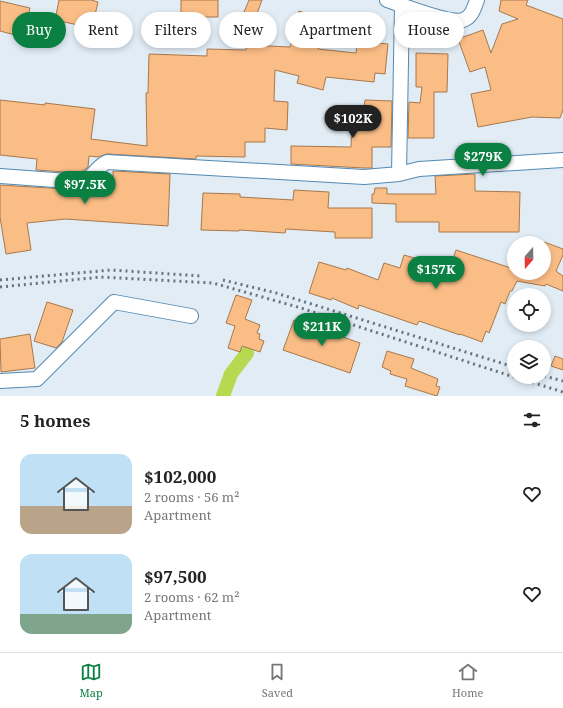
<!DOCTYPE html>
<meta charset="utf-8">
<style>
:root{--surface:#fff;--page:#f2f2f2;--text:#222;--muted:#767676;--line:#e0e0e0;--accent:#0b8043}
body{margin:0;font-family:"Noto Serif",serif;background:var(--page);color:var(--text);height:100vh;display:flex;flex-direction:column;font-size:15px;white-space:nowrap}
*{box-sizing:border-box;margin:0}
p{font-size:13px;color:var(--muted)}
.icon{flex:none;width:22px;height:22px;fill:none;stroke:currentColor;stroke-width:2;stroke-linecap:round;stroke-linejoin:round}
.map{position:relative;height:396px;overflow:hidden}
.side{display:flex;flex-direction:column;background:var(--surface);flex:1}
.side>*{flex:none}
.banner{position:absolute;left:12px;top:12px;width:539px;height:36px;display:flex;gap:8px}
.needle{width:26px;rotate:200deg}
.fabs{position:absolute;left:507px;top:236px;display:grid;gap:8px}
.fabs a{display:grid;place-items:center;width:44px;height:44px;border-radius:50%;background:var(--surface);box-shadow:0 2px 6px #0003;font-size:20px}
.price{position:absolute;translate:-50% -34px;padding:0 9px;border-radius:14px;background:var(--accent);color:#fff;font-size:13px;line-height:26px;filter:drop-shadow(0 1px 2px #0008)}
.price::after{content:'';position:absolute;left:50%;top:24px;width:12px;height:9px;margin-left:-6px;background:inherit;clip-path:polygon(0 0,100% 0,50% 100%)}
.price.selected{background:#222;color:#fff}
ul{padding:0;list-style:none}
li{display:flex;align-items:center;gap:12px;height:100px;padding:0 20px}
li span{display:grid;place-items:center;flex:none;width:112px;height:80px;border-radius:12px;color:#555}
li>.icon{margin-inline-start:auto}
span .icon{width:48px;height:48px;fill:#fffc;stroke-width:1}
li b{font-size:17px}
h2{display:flex;justify-content:space-between;align-items:center;height:48px;padding:0 20px;font-size:17px}
.tag{padding:0 14px;border-radius:18px;background:var(--surface);box-shadow:0 2px 6px #0003;font-size:14px;line-height:36px}
.tag.selected{background:var(--accent);color:#fff}
.dock{display:flex;justify-content:space-around;align-items:center;height:56px;border-top:1px solid var(--line);background:var(--surface);font-size:11px;color:var(--muted)}
.dock a{display:grid;justify-items:center;gap:2px}
.dock .selected{color:var(--accent)}
.map>svg:first-child{display:block}
.lines{fill:none;stroke-linecap:round;stroke-linejoin:round}
.canal{stroke:#b5da52;stroke-width:14}
.building{fill:#fabd86;stroke:#a8784b}
.street-casing{stroke:#5389b2;stroke-width:16}
.street{stroke:#fff;stroke-width:14}
.rail{stroke:#617482;stroke-width:3;stroke-dasharray:2 4;stroke-linecap:butt}
</style>
<div class="map">
<svg width="563" height="396" viewBox="0 0 563 396">
<rect width="100%" height="100%" fill="#e1ecf5"/>
<g class="lines">
<!-- canal -->
<path class="canal" d="M 223,396 L 231,374 L 247,353"/>
</g>
<!-- building -->
<path class="building" d="M 59,0 L 91,0 L 98,2 L 92,28 L 55,20 Z
M 181,0 L 218,0 L 218,17 L 181,17 Z
M 249,0 L 262,0 L 256,16 L 244,12 Z
M 501,0 L 528,0 L 526,5 L 563,19 L 563,110 L 560,118 L 532,117 L 478,127 L 471,94 L 491,90 L 485,67 L 470,72 L 458,39 L 483,30 L 491,53 L 502,24 L 518,19 L 499,11 Z
M 0,1 L 30,8 L 23,37 L 0,31 Z
M 299,11 L 326,20 L 318,49 L 356,53 L 357,41 L 388,44 L 385,74 L 375,73 L 374,82 L 326,77 L 323,90 L 297,83 L 299,76 L 275,70 L 274,101 L 288,102 L 287,130 L 265,128 L 265,142 L 245,142 L 245,157 L 196,156 L 196,159 L 107,154 L 98,157 L 89,156 L 88,167 L 80,173 L 36,170 L 37,159 L 0,155 L 0,100 L 45,105 L 45,103 L 95,109 L 91,139 L 147,146 L 146,93 L 148,93 L 149,54 L 207,56 L 207,49 L 246,50 L 247,45 L 290,47 L 296,27 L 294,27 Z
M 416,53 L 448,54 L 447,92 L 434,92 L 434,138 L 408,138 L 409,102 L 420,103 L 422,87 L 416,87 Z
M 365,100 L 392,101 L 391,147 L 372,147 L 372,168 L 364,168 L 291,164 L 291,146 L 351,147 L 352,121 L 349,121 L 350,106 L 364,107 Z
M 113,171 L 170,174 L 168,226 L 65,219 L 27,223 L 31,250 L 6,254 L 0,217 L 0,185 L 81,190 L 93,185 L 113,187 Z
M 475,174 L 475,191 L 520,192 L 519,232 L 439,232 L 439,222 L 396,222 L 396,204 L 372,203 L 372,194 L 374,194 L 375,188 L 387,188 L 387,194 L 436,194 L 435,176 Z
M 294,190 L 329,192 L 328,208 L 372,208 L 372,238 L 335,238 L 335,232 L 286,229 L 285,233 L 239,230 L 239,231 L 201,230 L 203,193 L 240,194 L 240,197 L 293,200 Z
M 544,242 L 563,249 L 563,255 L 556,271 L 563,276 L 563,291 L 546,284 L 545,286 L 517,281 L 512,291 L 510,291 L 505,304 L 501,302 L 489,333 L 486,331 L 482,342 L 460,334 L 460,335 L 419,321 L 417,325 L 359,305 L 358,309 L 332,298 L 331,300 L 309,293 L 319,262 L 346,270 L 347,268 L 378,280 L 384,263 L 400,268 L 404,255 L 450,268 L 456,250 L 514,269 L 514,273 L 544,273 Z
M 236,295 L 252,300 L 245,319 L 260,325 L 257,333 L 260,334 L 259,339 L 264,341 L 260,352 L 242,346 L 240,352 L 228,348 L 235,326 L 226,323 Z
M 47,302 L 73,310 L 62,342 L 56,348 L 34,341 Z
M 294,320 L 360,343 L 350,373 L 283,350 Z
M 30,334 L 35,368 L 1,372 L 0,339 Z
M 387,351 L 414,359 L 411,368 L 438,379 L 436,386 L 440,387 L 437,396 L 405,386 L 407,379 L 390,374 L 391,371 L 382,367 Z
M 555,356 L 563,359 L 563,370 L 551,366 Z"/>
<g class="lines">
<!-- street casing -->
<g class="street-casing">
<path id="street" d="M 387,0 C 401,5 450,24 463,20 C 472,17 474,8 477,0
M 399,174 L 419,169 L 563,160
M 0,176 L 82,182 C 94,177 96,167 107,162 L 364,177 L 399,174 L 402,5
M 0,381 L 37,379 L 114,302 L 191,316"/>
</g>
<!-- street -->
<use href="#street" class="street"/>
<!-- rail -->
<path class="rail" d="M 0,280 L 111,270 L 201,276
M 223,280 L 276,293 L 514,367
M 0,287 L 101,277 L 213,283 L 301,308 L 514,377
M 544,376 L 563,381
M 515,377 L 563,392"/>
</g>
</svg>
<div class="fabs">
<a><svg class="needle" viewBox="-14 -14 28 28"><path d="M0-13l5 13h-10z" fill="#e53935"/><path d="M0 13l5-13h-10z" fill="#767676"/></svg></a>
<a><svg class="icon" aria-label="locate" viewBox="0 0 24 24"><circle cx="12" cy="12" r="6"/><path d="M12 2v4M12 18v4M2 12h4M18 12h4"/></svg></a>
<a><svg class="icon" aria-label="layers" viewBox="0 0 24 24"><path d="M12 4l9 5-9 5-9-5zM3 14l9 5 9-5"/></svg></a>
</div>
<b class="price selected" style="left:353px;top:139px">$102K</b>
<b class="price" style="left:483px;top:177px">$279K</b>
<b class="price" style="left:85px;top:205px">$97.5K</b>
<b class="price" style="left:436px;top:290px">$157K</b>
<b class="price" style="left:322px;top:347px">$211K</b>
<div class="banner">
<a class="tag selected">Buy</a>
<a class="tag">Rent</a>
<a class="tag">Filters</a>
<a class="tag">New</a>
<a class="tag">Apartment</a>
<a class="tag">House</a>
</div>
</div>
<section class="side">
<h2>5 homes<svg class="icon" aria-label="filters" viewBox="0 0 24 24"><path d="M4 7h16M4 17h16"/><circle cx="9" cy="7" r="2"/><circle cx="15" cy="17" r="2"/></svg></h2>
<ul>
<li><span style="background:linear-gradient(#bfe0f5 65%,#b9a48a 0)"><svg class="icon" aria-label="home" viewBox="0 0 24 24"><path d="M3 11l9-7 9 7M6 9v11h12V9"/></svg></span><div><b>$102,000</b><p>2 rooms · 56 m²</p><p>Apartment</p></div><svg class="icon" aria-label="heart" viewBox="0 0 24 24"><path d="M12 20l-8-8c-3-5 5-10 8-4 3-6 11-1 8 4z"/></svg></li>
<li><span style="background:linear-gradient(#bfe0f5 75%,#7fa58c 0)"><svg class="icon" aria-label="home" viewBox="0 0 24 24"><path d="M3 11l9-7 9 7M6 9v11h12V9"/></svg></span><div><b>$97,500</b><p>2 rooms · 62 m²</p><p>Apartment</p></div><svg class="icon" aria-label="heart" viewBox="0 0 24 24"><path d="M12 20l-8-8c-3-5 5-10 8-4 3-6 11-1 8 4z"/></svg></li>
</ul>
</section>
<nav class="dock">
<a class="selected"><svg class="icon" aria-label="map" viewBox="0 0 24 24"><path d="M3 6l6-2 6 2 6-2v14l-6 2-6-2-6 2zM9 4v14M15 6v14"/></svg>Map</a>
<a><svg class="icon" aria-label="saved" viewBox="0 0 24 24"><path d="M7 4h10v16l-5-4-5 4z"/></svg>Saved</a>
<a><svg class="icon" aria-label="home" viewBox="0 0 24 24"><path d="M3 11l9-7 9 7M6 9v11h12V9"/></svg>Home</a>
</nav>
